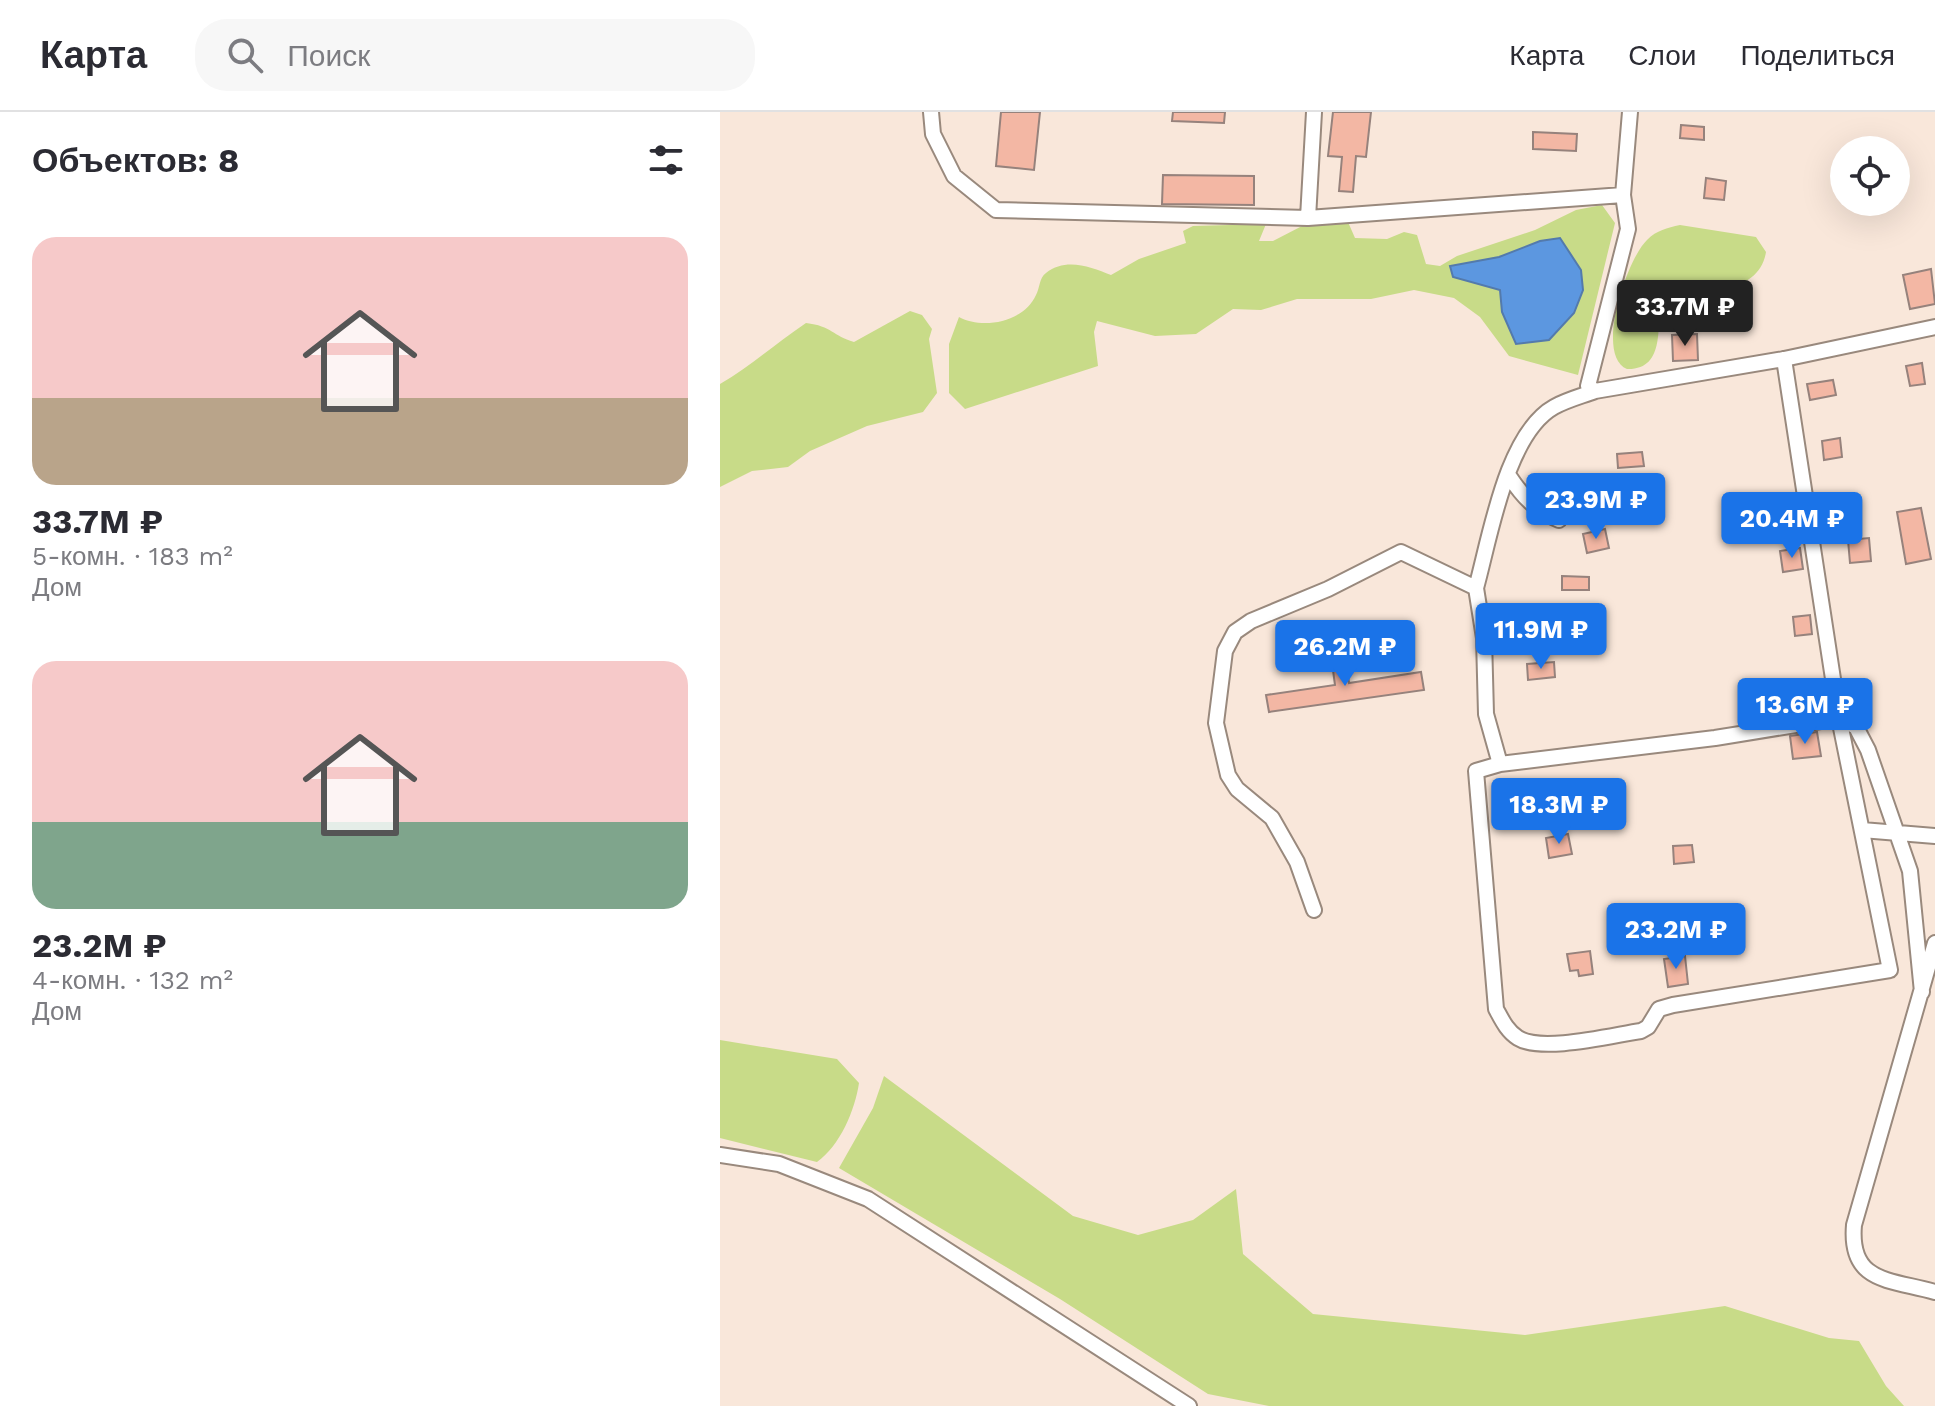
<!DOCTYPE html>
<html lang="ru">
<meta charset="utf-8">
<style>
:root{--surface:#fff;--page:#f7f7f7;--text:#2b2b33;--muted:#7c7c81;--line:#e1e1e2;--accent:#1a73e8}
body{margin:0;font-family:"Work Sans",sans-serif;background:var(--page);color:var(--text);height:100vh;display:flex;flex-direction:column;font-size:30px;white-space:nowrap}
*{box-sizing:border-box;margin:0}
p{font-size:26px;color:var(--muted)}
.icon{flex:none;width:44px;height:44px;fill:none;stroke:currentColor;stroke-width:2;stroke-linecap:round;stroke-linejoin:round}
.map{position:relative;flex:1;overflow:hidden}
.panel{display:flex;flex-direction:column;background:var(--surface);width:720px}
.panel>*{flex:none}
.fabs{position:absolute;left:1110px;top:24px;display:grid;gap:16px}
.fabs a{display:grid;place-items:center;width:80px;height:80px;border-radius:50%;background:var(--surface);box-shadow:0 8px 32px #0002;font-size:40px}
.price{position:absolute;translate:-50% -68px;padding:0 18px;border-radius:8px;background:var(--accent);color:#fff;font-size:26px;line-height:52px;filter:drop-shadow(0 2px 4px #0008)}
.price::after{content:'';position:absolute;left:50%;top:48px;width:24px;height:18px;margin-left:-12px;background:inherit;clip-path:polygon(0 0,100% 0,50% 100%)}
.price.active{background:#222;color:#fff}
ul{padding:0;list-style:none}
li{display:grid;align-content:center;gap:16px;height:424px;padding:0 32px}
li span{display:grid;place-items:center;height:248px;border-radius:24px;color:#555}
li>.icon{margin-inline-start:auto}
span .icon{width:144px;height:144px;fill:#fffc;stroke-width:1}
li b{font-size:34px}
h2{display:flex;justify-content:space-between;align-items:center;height:96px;padding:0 32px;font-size:34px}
header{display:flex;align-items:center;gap:48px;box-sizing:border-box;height:112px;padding:0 40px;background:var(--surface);border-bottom:2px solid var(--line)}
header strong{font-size:38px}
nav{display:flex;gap:44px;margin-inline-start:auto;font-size:28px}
.search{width:560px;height:72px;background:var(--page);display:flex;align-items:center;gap:20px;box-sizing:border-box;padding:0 28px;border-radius:32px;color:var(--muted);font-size:30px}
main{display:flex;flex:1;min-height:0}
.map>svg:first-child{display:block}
.green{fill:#c8db88;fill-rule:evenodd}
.water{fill:#5c97e0;stroke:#537aac;stroke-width:2}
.building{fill:#f3b7a4;stroke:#96827c;stroke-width:2}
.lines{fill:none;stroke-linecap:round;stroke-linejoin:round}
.minor-casing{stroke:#99897d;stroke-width:18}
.minor{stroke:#fff;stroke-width:14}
</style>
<header>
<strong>Карта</strong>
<div class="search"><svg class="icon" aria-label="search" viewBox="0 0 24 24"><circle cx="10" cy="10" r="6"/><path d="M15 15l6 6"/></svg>Поиск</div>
<nav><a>Карта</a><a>Слои</a><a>Поделиться</a></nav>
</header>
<main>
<section class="panel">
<h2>Объектов: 8<svg class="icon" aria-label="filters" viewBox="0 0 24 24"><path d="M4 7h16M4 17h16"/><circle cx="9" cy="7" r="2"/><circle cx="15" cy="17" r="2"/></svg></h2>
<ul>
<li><span style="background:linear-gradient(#f6c9c9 65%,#b9a48a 0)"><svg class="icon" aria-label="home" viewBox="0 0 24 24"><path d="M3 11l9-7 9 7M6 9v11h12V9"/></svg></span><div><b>33.7M ₽</b><p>5-комн. · 183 m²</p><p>Дом</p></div></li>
<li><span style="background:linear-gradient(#f6c9c9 65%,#7fa58c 0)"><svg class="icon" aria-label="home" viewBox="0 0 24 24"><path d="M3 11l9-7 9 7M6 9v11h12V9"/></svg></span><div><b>23.2M ₽</b><p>4-комн. · 132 m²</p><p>Дом</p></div></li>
</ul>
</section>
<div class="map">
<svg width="1215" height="1294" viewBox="0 0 1215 1294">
<rect width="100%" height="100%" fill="#f9e7da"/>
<!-- green -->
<path class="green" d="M 882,93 L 895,111 L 858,263 L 789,244 L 760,205 L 734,186 L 694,178 L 651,187 L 577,187 L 541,198 L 513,197 L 476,222 L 435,224 L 377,209 L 374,220 L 378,254 L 245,297 L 229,281 L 229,232 L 239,205 C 263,218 304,210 316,183 C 320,176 319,166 326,161 C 346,145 371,155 391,163 L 419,147 L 466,131 L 463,119 L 473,114 L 546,112 L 539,129 L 553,129 L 584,113 L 628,110 L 635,126 L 667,127 L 684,120 L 697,123 L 706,152 L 720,154 L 737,144 L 815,118 L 856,98 ZM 820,129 L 782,200 L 780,177 L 733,165 L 730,154 L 779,145 Z
M 960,113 L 1036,125 L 1046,140 C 1039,184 982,178 948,181 L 941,185 C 936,211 947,258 907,257 C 874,243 907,147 927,128 C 937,118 947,116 960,113 Z
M 190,199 L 202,203 L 212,217 L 209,227 L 217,281 L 203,300 L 147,314 L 90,339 L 68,355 L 32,359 L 0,375 L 0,272 C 31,254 56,231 86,211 C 112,214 113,224 134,230 Z
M 0,928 L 117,947 L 139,971 C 135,998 120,1034 97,1050 L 0,1026 Z
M 164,964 L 353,1104 L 418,1123 L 473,1108 L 516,1077 L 523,1142 L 593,1202 L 805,1223 L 1005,1194 L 1109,1226 L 1139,1229 L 1166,1274 L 1184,1294 L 549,1294 L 488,1282 L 340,1187 L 119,1056 L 153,996 Z"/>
<!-- water -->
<path class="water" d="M 840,126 L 861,158 L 863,178 L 854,201 L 829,228 L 796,232 L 782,200 L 780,178 L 733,165 L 730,154 L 779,145 L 820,129 Z"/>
<!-- building -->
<path class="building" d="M 281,0 L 320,0 L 314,58 L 276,54 Z
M 453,0 L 505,0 L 504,11 L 452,9 Z
M 613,0 L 651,0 L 646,45 L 636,44 L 633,80 L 619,79 L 622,45 L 608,44 Z
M 961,13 L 984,15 L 984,28 L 960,26 Z
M 813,20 L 857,22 L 856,39 L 813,37 Z
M 443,63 L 534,64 L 534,93 L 442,92 Z
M 986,66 L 1006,69 L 1004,88 L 984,86 Z
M 1211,157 L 1215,192 L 1190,197 L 1183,163 Z
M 977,222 L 978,248 L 953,249 L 952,223 Z
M 1202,251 L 1205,272 L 1190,274 L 1186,254 Z
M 1113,268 L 1116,283 L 1090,288 L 1087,272 Z
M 1120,326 L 1122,345 L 1104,348 L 1102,329 Z
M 922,340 L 924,354 L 898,356 L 897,342 Z
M 921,383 L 923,396 L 893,401 L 891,388 Z
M 1201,396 L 1211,447 L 1186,452 L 1177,400 Z
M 885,417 L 889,436 L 867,441 L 863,422 Z
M 1149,426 L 1151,449 L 1130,451 L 1128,428 Z
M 1080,436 L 1083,457 L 1063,460 L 1060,439 Z
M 842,464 L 869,465 L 869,478 L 842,478 Z
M 1090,503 L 1092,522 L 1075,524 L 1073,505 Z
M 853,508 L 854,526 L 828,529 L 826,510 Z
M 624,534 L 629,571 L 701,560 L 704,578 L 549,600 L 546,583 L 615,573 L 610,536 Z
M 834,550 L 835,565 L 808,568 L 807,552 Z
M 1101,568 L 1103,588 L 1086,590 L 1084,569 Z
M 1055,576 L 1056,593 L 1037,594 L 1035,578 Z
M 1097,620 L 1101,644 L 1073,647 L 1070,624 Z
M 844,679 L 847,702 L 824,704 L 821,681 Z
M 848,722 L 852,742 L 829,746 L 826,726 Z
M 972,733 L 974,750 L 954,752 L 953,734 Z
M 870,839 L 873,862 L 859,864 L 858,858 L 850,859 L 847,842 Z
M 965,844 L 968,872 L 948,875 L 944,847 Z"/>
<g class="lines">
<!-- minor casing -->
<g class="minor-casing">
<path id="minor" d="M 211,0 L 213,22 L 234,64 L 276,98 L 588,106 L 903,83
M 910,0 L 903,83 L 908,117 L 868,274 L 875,279 L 1064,247 L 1215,215
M 588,106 L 594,0
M 1064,247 L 1119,606 L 1170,858 L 953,893 L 939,897 L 928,915 L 921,919 C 893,923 822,941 798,926 C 787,919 782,908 776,897 L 756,659 L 780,652 L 995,626 L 1119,606 L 1136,615 L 1148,638 L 1190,759 L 1202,880
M 789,364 C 803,385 815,398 839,408
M 756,476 L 764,526 L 766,602 L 780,652
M 1142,718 L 1215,724
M 594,798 L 577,750 L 552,706 L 517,677 L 508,663 L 496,611 L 505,539 L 515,520 L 531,509 L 608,477 L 681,440 L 756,476 C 770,426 786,322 834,295 C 846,288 862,284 875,279
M 1215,831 L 1134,1113 C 1129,1171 1169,1167 1215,1180
M 0,1043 L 59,1052 L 148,1087 L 469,1294"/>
</g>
<!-- minor -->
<use href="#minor" class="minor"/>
</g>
</svg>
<div class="fabs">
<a><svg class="icon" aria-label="locate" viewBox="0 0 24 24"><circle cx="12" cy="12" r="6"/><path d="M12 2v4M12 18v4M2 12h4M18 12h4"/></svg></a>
</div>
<b class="price active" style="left:965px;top:236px">33.7M ₽</b>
<b class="price" style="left:876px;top:429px">23.9M ₽</b>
<b class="price" style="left:1072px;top:448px">20.4M ₽</b>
<b class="price" style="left:821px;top:559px">11.9M ₽</b>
<b class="price" style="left:625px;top:576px">26.2M ₽</b>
<b class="price" style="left:1085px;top:634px">13.6M ₽</b>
<b class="price" style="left:839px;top:734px">18.3M ₽</b>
<b class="price" style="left:956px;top:859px">23.2M ₽</b>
</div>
</main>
